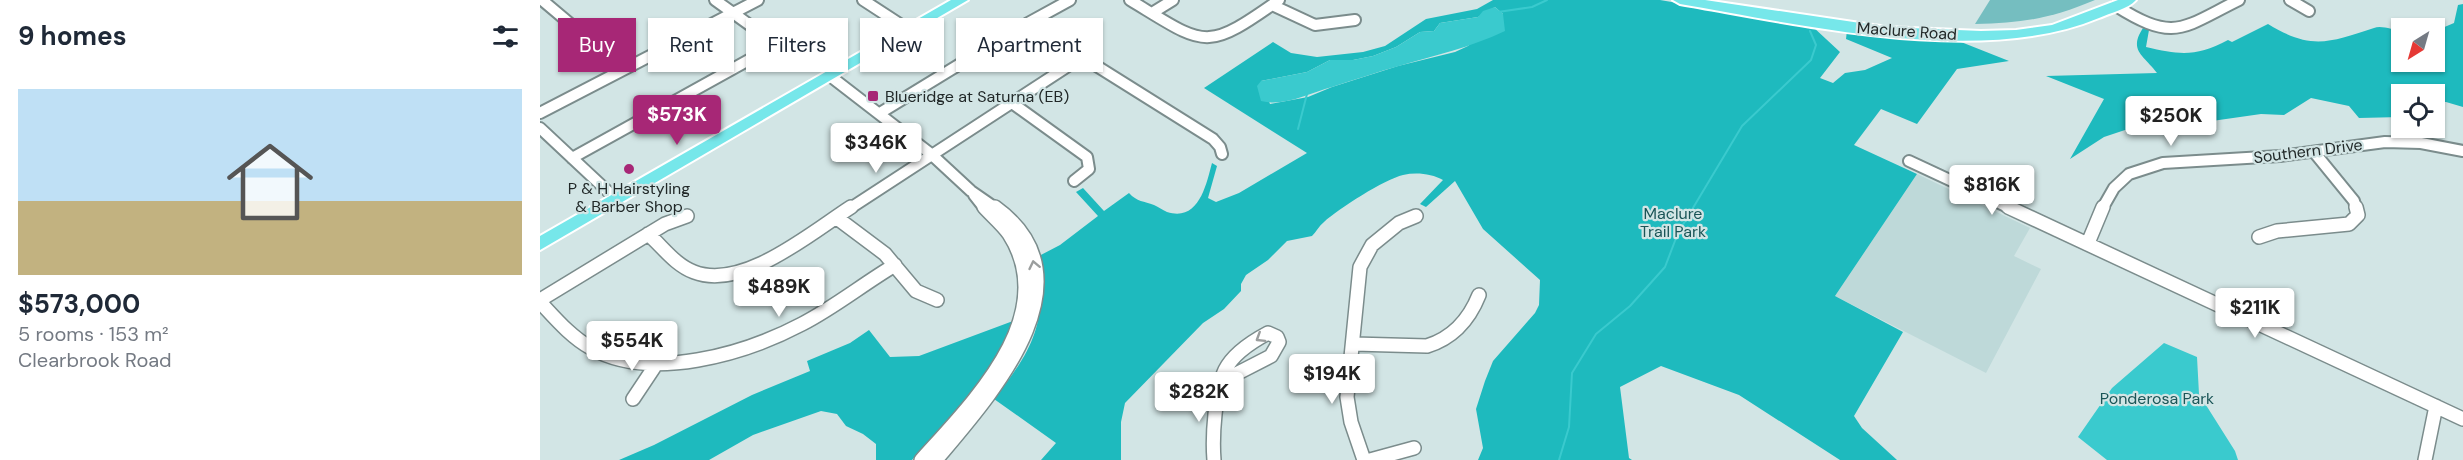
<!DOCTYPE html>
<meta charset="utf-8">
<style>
:root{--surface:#fff;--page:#f2f2f3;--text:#1f2937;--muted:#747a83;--line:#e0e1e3;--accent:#a72776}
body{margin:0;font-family:"DM Sans",sans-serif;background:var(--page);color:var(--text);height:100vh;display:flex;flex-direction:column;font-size:22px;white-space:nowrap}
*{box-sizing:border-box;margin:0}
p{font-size:20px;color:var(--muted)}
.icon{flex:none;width:33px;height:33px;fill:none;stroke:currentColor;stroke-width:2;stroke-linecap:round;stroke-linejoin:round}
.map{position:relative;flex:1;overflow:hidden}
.drawer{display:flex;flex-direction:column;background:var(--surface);width:540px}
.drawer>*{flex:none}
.guide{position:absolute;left:18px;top:18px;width:570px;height:54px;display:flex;gap:12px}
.needle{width:39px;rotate:217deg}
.tools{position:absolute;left:1851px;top:18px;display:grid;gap:12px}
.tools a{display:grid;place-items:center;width:54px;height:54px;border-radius:0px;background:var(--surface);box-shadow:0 2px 4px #0004;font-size:30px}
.price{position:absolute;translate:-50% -51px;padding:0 14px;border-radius:6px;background:#fff;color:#222;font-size:20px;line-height:39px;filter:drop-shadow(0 2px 3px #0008)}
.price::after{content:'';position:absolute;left:50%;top:36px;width:18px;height:14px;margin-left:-9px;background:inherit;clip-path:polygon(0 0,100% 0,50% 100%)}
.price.selected{background:var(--accent);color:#fff}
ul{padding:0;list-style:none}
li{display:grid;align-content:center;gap:12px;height:318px;padding:0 18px}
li+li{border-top:2px solid var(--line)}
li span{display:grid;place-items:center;height:186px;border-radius:0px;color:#555}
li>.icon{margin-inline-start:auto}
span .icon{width:108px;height:108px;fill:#fffc;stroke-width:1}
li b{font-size:26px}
h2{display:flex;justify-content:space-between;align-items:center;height:72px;padding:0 18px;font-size:26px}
.tag{padding:0 21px;border-radius:0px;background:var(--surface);box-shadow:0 2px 4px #0004;font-size:21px;line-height:54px}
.tag.selected{background:var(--accent);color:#fff}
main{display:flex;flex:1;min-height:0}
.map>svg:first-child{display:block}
.built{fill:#bed9d9}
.green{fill:#75bec0}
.forest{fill:#1ebabe;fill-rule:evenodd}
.water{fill:#3acace}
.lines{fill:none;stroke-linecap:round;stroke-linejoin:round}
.stream{stroke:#3acace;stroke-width:2}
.minor-far1-casing{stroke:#7b8c8c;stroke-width:14}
.minor-casing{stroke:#7b8c8c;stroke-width:16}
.major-casing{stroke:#fff;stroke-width:4}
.minor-far1{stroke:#fff;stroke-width:10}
.minor{stroke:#fff;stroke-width:13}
.major{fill:#76e7ea;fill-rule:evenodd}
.oneway{stroke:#9b9e9e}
.poi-dot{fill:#a72776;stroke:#d2e5e5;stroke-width:2}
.labels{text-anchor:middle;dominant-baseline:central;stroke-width:4.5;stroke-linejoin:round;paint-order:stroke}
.street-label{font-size:16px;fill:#212828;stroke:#d2e5e5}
.poi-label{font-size:16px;fill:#212828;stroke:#d2e5e5;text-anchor:start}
.park-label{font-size:16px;fill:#1a5557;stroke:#d2e5e5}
</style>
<main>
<section class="drawer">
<h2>9 homes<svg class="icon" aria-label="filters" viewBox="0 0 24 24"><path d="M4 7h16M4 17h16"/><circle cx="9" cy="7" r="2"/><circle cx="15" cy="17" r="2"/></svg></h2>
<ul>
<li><span style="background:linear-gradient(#bfe0f5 60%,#c2b280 0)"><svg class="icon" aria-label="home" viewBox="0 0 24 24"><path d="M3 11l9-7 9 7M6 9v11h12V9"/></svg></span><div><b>$573,000</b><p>5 rooms · 153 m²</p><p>Clearbrook Road</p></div></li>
</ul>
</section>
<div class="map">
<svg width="1923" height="460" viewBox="0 0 1923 460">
<rect width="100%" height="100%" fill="#d2e5e5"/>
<!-- built -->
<path class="built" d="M 1377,174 L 1490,228 L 1474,256 L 1501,269 L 1446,373 L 1295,296 Z"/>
<!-- green -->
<path class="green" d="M 1450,0 L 1555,0 C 1510,19 1482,23 1435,24 Z"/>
<!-- forest -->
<path class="forest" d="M 953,0 L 1120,0 L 1272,26 L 1300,52 L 1280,78 L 1293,83 L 1305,73 L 1325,70 L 1352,58 L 1306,39 L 1307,30 L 1416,40 L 1469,61 L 1417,69 L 1377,124 L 1341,109 L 1314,145 L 1377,174 L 1295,296 L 1363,332 L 1314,416 L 1322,428 L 1357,460 L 1300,460 L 1199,395 L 1121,366 L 1080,387 L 1089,458 L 1092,460 L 938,460 L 943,448 L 936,409 L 945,381 L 953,361 L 995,313 L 999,305 L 1000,280 L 943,229 L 915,181 L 886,207 L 880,204 L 903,180 C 892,174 877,172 863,175 C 845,179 798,209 784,222 C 779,226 776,232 772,236 L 747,241 L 728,260 L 706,275 L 701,284 L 701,291 L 684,309 L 663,323 L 585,403 L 581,422 L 581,460 L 501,460 L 516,443 L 454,399 C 493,349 508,323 497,257 L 520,245 L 558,216 L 536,192 L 543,188 L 564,211 L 589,193 C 597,202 604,201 614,205 C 619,207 622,210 627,212 C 659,222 666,185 672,163 L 677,166 L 668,198 L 676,202 L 699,193 L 767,153 L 664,88 L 733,42 L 751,53 L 777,57 L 823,52 L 845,46 L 886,19 L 937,9 ZM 955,7 L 963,14 L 928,46 L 915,52 L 858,66 L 792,87 L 768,97 L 730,104 L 721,81 L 767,72 L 790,60 L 813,60 L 833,56 L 856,47 L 880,32 L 894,31 L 900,23 L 938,17 Z
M 1923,4 L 1923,107 L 1906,102 L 1895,102 L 1894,94 L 1862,94 L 1861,117 L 1819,118 L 1809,106 L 1771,98 L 1744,115 L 1721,114 L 1658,123 L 1627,121 L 1603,124 L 1564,137 L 1530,159 L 1564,99 L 1506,76 L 1617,73 C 1604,55 1588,51 1603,28 L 1609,30 L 1606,47 C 1640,55 1656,57 1688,40 L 1692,42 L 1728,24 C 1772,51 1790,42 1834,28 C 1841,25 1854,30 1861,31 L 1862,62 L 1894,62 L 1895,31 L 1914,23 L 1918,5 Z
M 473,321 C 453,375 410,417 372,460 L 336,460 L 336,444 L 323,434 L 306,426 L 297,414 L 281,411 L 213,435 L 169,460 L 79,460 L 114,445 L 212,395 L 270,371 L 267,361 L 310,343 L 329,330 L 350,357 L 379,356 Z"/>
<!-- water -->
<path class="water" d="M 955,7 L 963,14 L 965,31 C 929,48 896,55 859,66 C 837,72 814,80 792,87 C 770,93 744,107 721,101 L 717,86 L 721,81 L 767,72 L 790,60 L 813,60 L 833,56 L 856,47 L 880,32 L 894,31 L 900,23 L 938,17 L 943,11 Z
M 1624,343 L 1657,357 L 1659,394 L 1695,451 L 1698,460 L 1567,460 L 1538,437 L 1572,388 Z"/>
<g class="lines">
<!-- stream -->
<path class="stream" d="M 958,12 L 992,7 L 1007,0
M 758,129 L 767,94
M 1019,460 L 1029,427 L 1032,373 L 1056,334 L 1090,306 L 1125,267 L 1138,233 L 1202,126 L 1271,60 L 1276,45 L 1270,31"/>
<!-- minor-far1 casing -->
<g class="minor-far1-casing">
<path id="minor-far1" d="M 2,0 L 84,69
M 323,0 L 369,30
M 590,0 C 666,46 664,53 739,0
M 1750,0 L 1769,11
M 732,5 L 775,25 L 815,20
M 1576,6 C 1635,43 1642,28 1699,0
M 612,13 L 633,0
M 488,23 L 673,139 L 680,147 L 682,154
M 290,76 L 391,154 L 431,191 L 457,209
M 472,103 L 547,157 L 549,169 L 534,181
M 0,113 L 218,0
M 340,113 L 479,28 L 530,0
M 0,128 L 77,200
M 1774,152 L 1814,201 L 1816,209
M 32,158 L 223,52 L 227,46 L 225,36 L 175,0
M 1369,161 L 1472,209
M 434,195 L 445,209
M 309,209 L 542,57
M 1562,209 L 1574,188 L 1589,174 L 1623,163 L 1740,156 L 1845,142 L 1881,143 L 1923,151"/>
</g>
<!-- minor casing -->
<g class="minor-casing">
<path id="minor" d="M 1468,207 L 1923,419
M 297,218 L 345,254 L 376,291 L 397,300
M 108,234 C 123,247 135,265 154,272 C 203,291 272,232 311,207
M 1719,237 L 1737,231 L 1809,224 L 1818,215 L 1816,207
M 1548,243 L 1563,207
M 0,300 L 125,224 L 147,216
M 0,302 C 15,318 31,337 51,348 C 111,382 205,354 262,324 C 295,307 323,284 355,265
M 814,344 L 887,346 C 913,338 929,320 939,295
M 93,399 L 117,363
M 381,460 C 432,403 522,316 469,234 C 462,224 452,216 444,207
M 396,460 C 450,396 556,280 455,207
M 674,460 C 672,436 675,392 685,370 C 693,354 713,341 728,333 L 737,337 L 739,342 L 731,356 L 696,374 L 682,386
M 824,460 L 811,422 L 807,397 L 820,267 L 832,245 L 859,223 L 876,216
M 830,460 L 874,448
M 1885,460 L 1896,406"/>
</g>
<!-- major casing -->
<g class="major-casing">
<path id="major" d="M 411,0 L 428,0 L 0,250 L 0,236 Z
M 1133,0 L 1165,0 L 1347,27 L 1441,31 L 1476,30 L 1512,25 L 1578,0 L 1596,0 C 1588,9 1570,13 1559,18 C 1442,67 1263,25 1140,4 Z"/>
</g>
<!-- minor-far1 -->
<use href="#minor-far1" class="minor-far1"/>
<!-- minor -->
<use href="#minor" class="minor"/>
<!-- major -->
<use href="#major" class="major"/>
</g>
<!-- one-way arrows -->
<defs><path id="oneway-chevron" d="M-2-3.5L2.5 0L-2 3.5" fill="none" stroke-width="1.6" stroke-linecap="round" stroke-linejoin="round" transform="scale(1.5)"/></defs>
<g class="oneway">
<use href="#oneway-chevron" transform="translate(494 265) rotate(-102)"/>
<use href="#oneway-chevron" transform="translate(720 338) rotate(148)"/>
</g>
<!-- markers -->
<g class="poi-dot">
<rect x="327" y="90" width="12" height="12" rx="3"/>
<circle cx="89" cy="169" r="6"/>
</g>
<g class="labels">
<!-- street labels -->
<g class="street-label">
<text transform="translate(1367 31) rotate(4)">Maclure Road</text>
<text transform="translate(1768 151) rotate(-7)">Southern Drive</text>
</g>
<!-- poi labels -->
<g class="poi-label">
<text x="345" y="96">Blueridge at Saturna (EB)</text>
<text x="89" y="188" text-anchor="middle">P &amp; H Hairstyling<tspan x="89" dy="18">&amp; Barber Shop</tspan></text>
</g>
<!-- park labels -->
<g class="park-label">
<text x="1133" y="213">Maclure<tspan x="1133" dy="18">Trail Park</tspan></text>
<text x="1617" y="398">Ponderosa Park</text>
</g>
</g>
</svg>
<div class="tools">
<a><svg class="needle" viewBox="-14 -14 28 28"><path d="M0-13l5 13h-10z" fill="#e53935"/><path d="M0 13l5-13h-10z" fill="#747a83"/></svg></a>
<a><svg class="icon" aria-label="locate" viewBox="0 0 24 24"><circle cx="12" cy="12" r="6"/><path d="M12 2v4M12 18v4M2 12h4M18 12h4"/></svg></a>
</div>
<b class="price selected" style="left:137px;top:146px">$573K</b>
<b class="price" style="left:1631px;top:147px">$250K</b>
<b class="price" style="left:336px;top:174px">$346K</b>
<b class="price" style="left:1452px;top:216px">$816K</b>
<b class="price" style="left:239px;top:318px">$489K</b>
<b class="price" style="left:1715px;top:339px">$211K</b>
<b class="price" style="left:92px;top:372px">$554K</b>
<b class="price" style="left:792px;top:405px">$194K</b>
<b class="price" style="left:659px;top:423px">$282K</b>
<div class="guide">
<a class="tag selected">Buy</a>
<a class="tag">Rent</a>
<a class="tag">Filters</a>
<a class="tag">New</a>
<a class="tag">Apartment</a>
</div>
</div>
</main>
